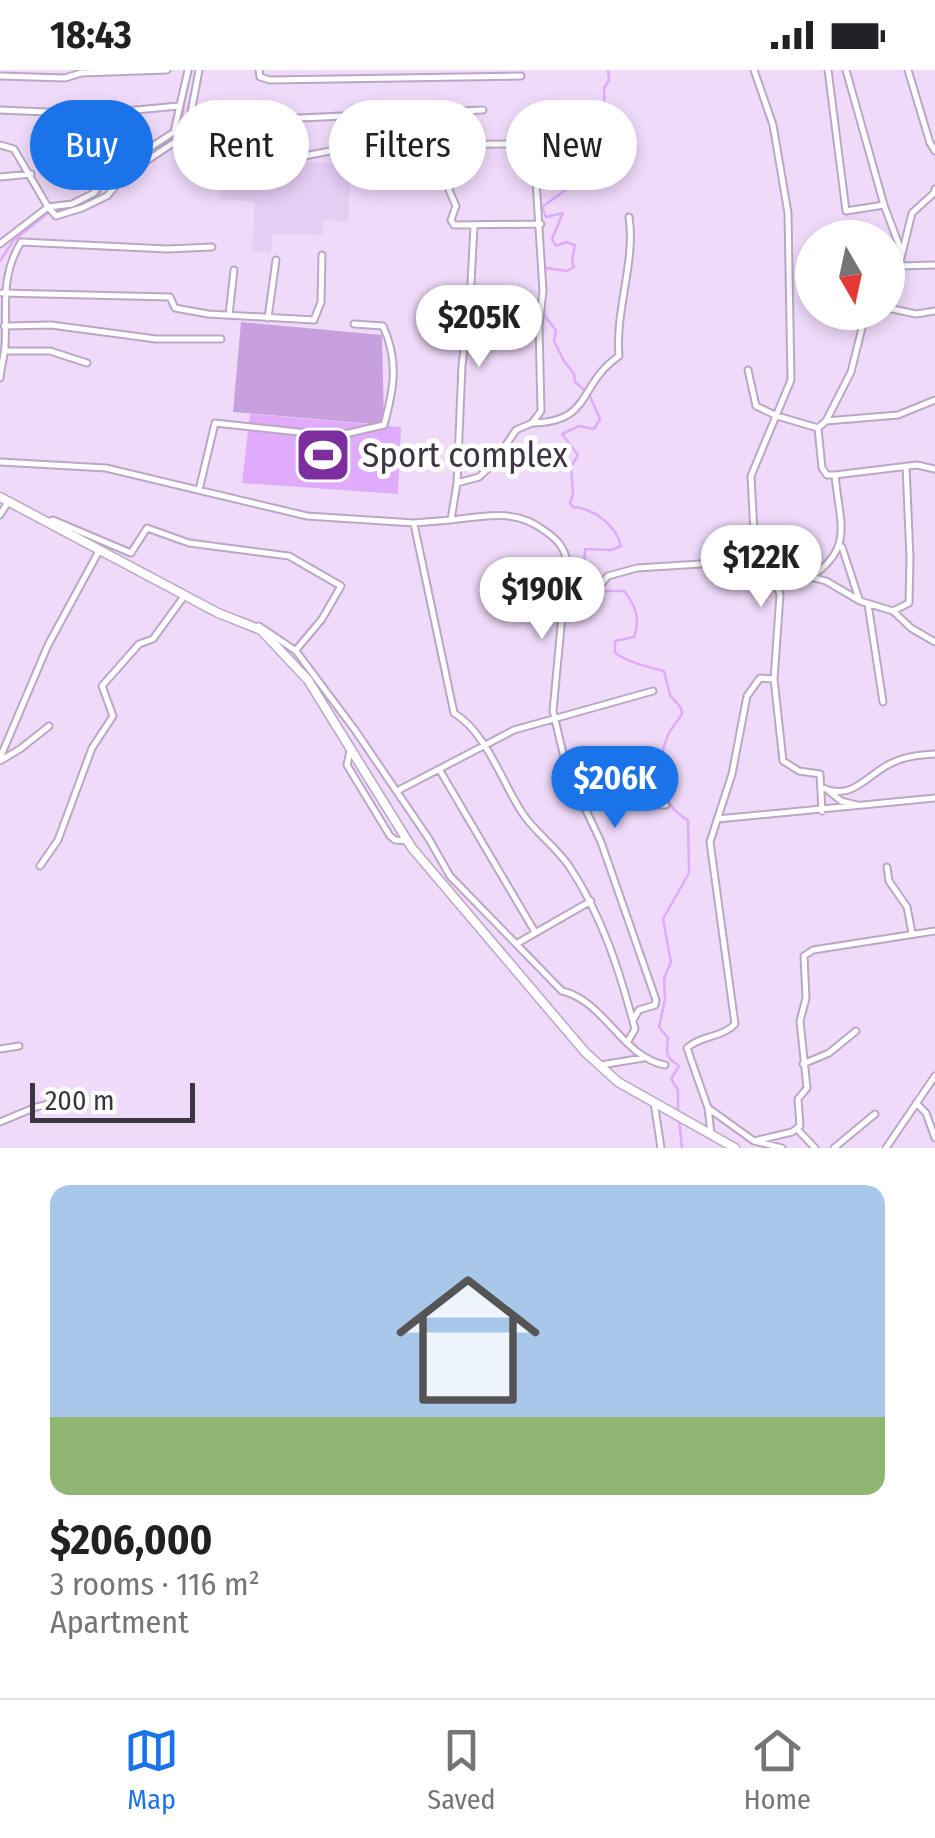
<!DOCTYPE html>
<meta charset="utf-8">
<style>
:root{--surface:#fff;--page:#f6f6f6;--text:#202124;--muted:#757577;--line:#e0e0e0;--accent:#1a73e8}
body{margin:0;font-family:"Fira Sans Condensed",sans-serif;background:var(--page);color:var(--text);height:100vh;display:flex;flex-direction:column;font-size:38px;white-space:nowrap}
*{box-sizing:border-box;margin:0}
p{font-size:32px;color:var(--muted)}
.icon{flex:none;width:55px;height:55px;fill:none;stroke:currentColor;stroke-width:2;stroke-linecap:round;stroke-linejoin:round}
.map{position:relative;height:1078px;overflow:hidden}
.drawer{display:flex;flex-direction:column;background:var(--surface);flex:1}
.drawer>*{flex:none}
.top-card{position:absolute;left:30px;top:30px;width:875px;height:90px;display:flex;gap:20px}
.needle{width:65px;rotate:171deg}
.buttons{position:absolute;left:795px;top:150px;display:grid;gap:20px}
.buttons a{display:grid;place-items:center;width:110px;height:110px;border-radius:50%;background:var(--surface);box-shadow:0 5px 15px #0003;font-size:50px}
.scale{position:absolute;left:30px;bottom:25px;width:165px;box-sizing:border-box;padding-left:10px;border:5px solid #3d3541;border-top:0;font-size:28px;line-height:35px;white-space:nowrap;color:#3d3541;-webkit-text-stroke:8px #fff;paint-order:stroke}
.price{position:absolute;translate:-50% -85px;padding:0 22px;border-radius:35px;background:#fff;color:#222;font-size:32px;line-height:65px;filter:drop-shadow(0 2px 5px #0008)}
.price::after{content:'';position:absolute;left:50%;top:60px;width:30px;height:22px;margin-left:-15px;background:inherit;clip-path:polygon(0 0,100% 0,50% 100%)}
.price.on{background:var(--accent);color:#fff}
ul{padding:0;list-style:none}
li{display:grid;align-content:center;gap:20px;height:530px;padding:0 50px}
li+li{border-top:2px solid var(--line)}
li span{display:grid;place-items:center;height:310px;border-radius:20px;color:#555}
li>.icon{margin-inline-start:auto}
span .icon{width:180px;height:180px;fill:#fffc;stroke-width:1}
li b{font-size:42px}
.tag{padding:0 35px;border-radius:45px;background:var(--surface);box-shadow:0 5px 15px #0003;font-size:35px;line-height:90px}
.tag.on{background:var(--accent);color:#fff}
.status{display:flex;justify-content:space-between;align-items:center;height:70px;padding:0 50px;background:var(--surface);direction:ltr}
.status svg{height:28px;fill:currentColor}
.tab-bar{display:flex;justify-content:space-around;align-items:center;height:140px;border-top:2px solid var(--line);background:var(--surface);font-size:28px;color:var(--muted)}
.tab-bar a{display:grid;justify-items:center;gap:5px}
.tab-bar .on{color:var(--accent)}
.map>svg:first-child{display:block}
.built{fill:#e6cdf3}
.green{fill:#c8a0dd}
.water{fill:#dfabfa}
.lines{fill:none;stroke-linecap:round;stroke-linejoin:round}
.stream{stroke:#dfabfa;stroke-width:2.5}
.minor-casing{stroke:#bba7c5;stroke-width:9}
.secondary-casing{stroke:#bba7c5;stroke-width:11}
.minor{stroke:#fff;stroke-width:5}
.secondary{stroke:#fff;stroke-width:8}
.labels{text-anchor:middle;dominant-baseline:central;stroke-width:10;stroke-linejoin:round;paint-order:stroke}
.poi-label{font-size:35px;fill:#3d3541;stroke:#fff;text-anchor:start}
</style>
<div class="status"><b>18:43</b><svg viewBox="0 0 49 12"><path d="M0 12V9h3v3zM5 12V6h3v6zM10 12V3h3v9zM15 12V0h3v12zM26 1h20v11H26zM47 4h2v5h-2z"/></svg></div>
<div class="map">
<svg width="935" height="1078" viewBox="0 0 935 1078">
<rect width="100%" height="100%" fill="#efdafa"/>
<!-- built -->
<path class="built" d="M 224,87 L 351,94 L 348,152 L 324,150 L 322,165 L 272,164 L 271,183 L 252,181 L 255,132 L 219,129 Z"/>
<!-- green -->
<path class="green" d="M 241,252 L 382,265 L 384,355 L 233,342 Z"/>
<!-- water -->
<path class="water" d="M 250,344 L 401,357 L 398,424 L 242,413 Z"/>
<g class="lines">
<!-- stream -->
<path class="stream" d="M 187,15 L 192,0
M 56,141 L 98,126 L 106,111 L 181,63 L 184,28
M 0,191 L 13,171 L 48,143
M 544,208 L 546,198 L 567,201 L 574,197 L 572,191 L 575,175 L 566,172 L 556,176 L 552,169 L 563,143 L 546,147 L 542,137 L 570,117 L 567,98 L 589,81 C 589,69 594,51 605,44 L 604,18 L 609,10 L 608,0
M 545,221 L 543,244 L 556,260 L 554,271 L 564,291 L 574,304 L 575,312 L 589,324 L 600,349 L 594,359 L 579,356 L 562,364 L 578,385 L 571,397 L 573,425 L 570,433 L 573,437 C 592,438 616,454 621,476 L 611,480 L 585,479 L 584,498 L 598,521 L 624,521 C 635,534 641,550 634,567 L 615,571 L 615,583 C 628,592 648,597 664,601 L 670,625 L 681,638 L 682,644 C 678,651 671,658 668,665 C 656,693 658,735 688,750 L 689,803 L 663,849 L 671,892 L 664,909 L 665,930 L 659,957 L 668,968 C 666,983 665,987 679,996 L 671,1009 L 678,1020 L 678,1042
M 679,1050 L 682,1078"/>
<!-- minor casing -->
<g class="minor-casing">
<path id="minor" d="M 259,0 L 260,7 L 270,10 L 521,6
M 828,0 L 846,141 L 884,135
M 846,0 L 884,135 L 902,183
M 908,0 L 930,73 L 935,81
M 0,6 L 65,8 L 81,3 L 167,0
M 0,40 L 92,44 L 179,36
M 187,64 L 199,0
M 0,75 L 14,79 L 48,137 L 72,134 L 94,123 L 102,109 L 174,62 L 188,0
M 454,75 L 449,120 L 456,136 L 451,150 L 454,155 L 541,154
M 217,84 L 228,51 L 483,40
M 0,107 L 31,104
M 0,174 L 48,137 L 56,146 L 82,138 L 107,126 L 125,105 L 187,64 L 187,78 L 217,84 L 257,82 L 299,87 L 356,76 L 381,79 L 397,75 L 516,74 L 534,79 L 543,221 L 539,256 L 541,341 L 532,353 L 516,360 L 493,394 L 479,407 L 457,413
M 899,196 L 935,195
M 888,211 L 899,196 L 912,143 L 934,123 L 935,119
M 2,223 L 170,227 L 175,238 L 208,244 L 314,250 L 321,232 L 322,185
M 442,237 L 469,241
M 888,238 L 916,244 L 935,241
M 866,242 L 851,302 L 826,351 L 818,358 L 822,398 L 827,405 L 835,405 L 917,395 L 935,399
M 229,245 L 234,200
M 268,248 L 276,190
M 4,256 L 51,255 L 156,269 L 221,269
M 5,281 L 50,281 L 87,293
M 748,300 L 756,336 L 777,346 L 818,358
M 0,308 C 1,297 4,287 5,277 C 7,235 0,207 21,172 L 167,179 L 212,177
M 826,351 L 898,345 L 935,330
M 532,353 C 593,352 577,315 619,286 C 615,240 636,190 629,147
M 0,392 L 106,398 L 307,446 L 414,453 L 451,450 L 457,413 L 462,295 L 470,232 L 474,156
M 199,420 L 215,353 L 336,366 L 384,355 C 394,319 399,291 383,256 L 354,254
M 0,445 L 8,432
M 451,450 C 485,446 516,438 545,461 C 558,470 565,478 567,493 L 553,641 L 567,700 L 601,772 L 656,930 L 655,935 L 639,940 L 633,950
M 48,452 L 53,450 L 131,483 L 147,458 L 189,473 L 289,486 L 341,516 L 322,549 L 296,580
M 414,454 L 454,643 C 487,663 502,713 523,744 C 536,763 556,777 569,796 C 602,845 620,902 635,959 L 628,971
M 842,477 L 859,529
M 811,507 C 855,477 839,452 835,405
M 602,513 L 608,506 L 637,498 L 748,491 L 826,511 L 860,531 L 893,541 L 911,558 L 935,572
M 868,534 L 883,632
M 893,541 L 909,533 L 910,488 L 906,396
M 259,556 L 296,581 L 355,660 L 429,769 L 450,806 L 562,921 C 605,931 622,987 665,995
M 774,609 L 783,691 L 799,701 L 820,704 L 822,741
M 350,681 L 347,695 L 390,766 L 395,770 L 408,771
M 0,688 L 48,575 L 99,481
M 0,691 L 20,679 L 49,656
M 439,699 L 535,862
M 821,717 C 854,733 868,702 894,692 C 907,686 921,685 935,684
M 397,721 L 514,660 L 653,621
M 829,721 L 841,731 L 857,735
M 585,734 L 666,735
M 717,749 L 935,728
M 40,796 L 58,770 L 92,678 L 113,646 L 102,616 L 139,574 L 153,569 L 185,525
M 887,797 L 889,811 L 907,837 L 912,863
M 516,874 L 591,831
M 0,979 L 19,976
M 803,994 L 829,983 L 856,961
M 601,995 L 643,988
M 654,1032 L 661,1078
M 916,1033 L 926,1043 L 935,1068
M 708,1038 L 754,1071 L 782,1078
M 0,1052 L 36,1037 L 64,1031
M 798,1060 L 815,1078
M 711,1063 L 708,1038 L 687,978 C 701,965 722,968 735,954 L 710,772 L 732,704 L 747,626 L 760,608 L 774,609 L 780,525 L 774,507 L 760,495 L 755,482 L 751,406 L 791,310 L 788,143 L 773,55 L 754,0
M 754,1071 L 792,1062 L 800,1056 L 798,1029 L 807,1018 L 800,951 L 806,928 L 804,886 L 813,880 L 935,861
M 834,1078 L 875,1044
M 886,1078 L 935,1006"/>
</g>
<!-- secondary casing -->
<g class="secondary-casing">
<path id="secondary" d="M 0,427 L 218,543 L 261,560 L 308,610 L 412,778 L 585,982 L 618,1012 L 735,1078"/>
</g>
<!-- minor -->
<use href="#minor" class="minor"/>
<!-- secondary -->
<use href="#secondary" class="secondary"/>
</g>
<!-- icons -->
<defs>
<g id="stadium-square" transform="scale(2.875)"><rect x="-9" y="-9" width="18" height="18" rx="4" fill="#7c2d9e" stroke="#fff"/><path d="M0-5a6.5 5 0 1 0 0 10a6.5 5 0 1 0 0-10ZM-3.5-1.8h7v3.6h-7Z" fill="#fff"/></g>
</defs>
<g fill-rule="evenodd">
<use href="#stadium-square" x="323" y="385"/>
</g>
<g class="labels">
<!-- poi labels -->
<g class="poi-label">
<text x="362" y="385">Sport complex</text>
</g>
</g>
</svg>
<div class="buttons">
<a><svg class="needle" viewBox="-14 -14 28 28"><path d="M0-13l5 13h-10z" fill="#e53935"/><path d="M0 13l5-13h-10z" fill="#757577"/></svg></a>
</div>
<div class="scale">200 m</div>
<b class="price" style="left:479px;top:300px">$205K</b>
<b class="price" style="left:761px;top:540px">$122K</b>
<b class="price" style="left:542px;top:572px">$190K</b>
<b class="price on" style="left:615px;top:761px">$206K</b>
<div class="top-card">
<a class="tag on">Buy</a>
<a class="tag">Rent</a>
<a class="tag">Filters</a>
<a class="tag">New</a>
</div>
</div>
<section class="drawer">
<ul>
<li><span style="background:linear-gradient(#a9c7e8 75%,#8fb573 0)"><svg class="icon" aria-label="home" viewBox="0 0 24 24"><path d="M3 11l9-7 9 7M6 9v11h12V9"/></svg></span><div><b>$206,000</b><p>3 rooms · 116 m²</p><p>Apartment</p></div></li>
</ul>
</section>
<nav class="tab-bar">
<a class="on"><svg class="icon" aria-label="map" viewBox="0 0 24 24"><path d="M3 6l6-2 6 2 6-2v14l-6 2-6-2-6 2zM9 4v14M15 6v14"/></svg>Map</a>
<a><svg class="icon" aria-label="saved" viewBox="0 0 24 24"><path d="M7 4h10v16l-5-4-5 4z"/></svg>Saved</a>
<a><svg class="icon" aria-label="home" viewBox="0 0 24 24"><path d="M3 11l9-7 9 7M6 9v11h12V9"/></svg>Home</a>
</nav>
